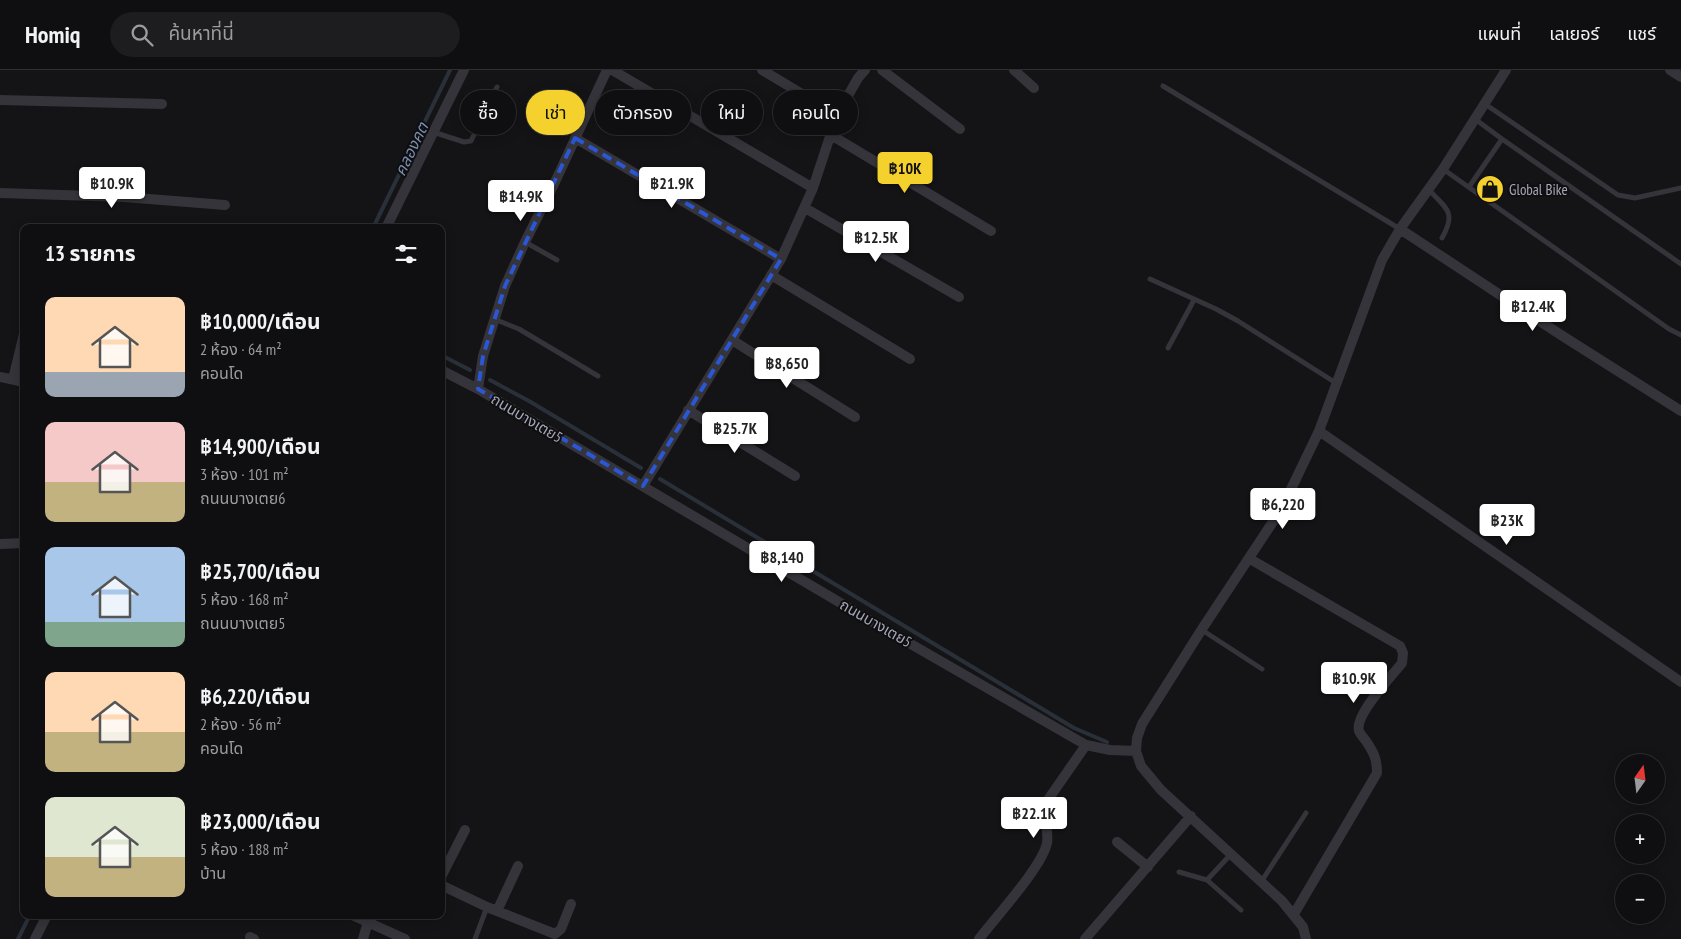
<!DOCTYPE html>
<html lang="th">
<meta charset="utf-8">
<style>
:root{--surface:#0f0e10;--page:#1d1c1e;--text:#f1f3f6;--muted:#9b9c9f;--line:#2f2e30;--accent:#f4d12d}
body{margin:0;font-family:"PT Sans Narrow","Noto Sans Thai",sans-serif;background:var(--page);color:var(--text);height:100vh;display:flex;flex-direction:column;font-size:19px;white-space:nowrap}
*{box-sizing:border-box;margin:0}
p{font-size:16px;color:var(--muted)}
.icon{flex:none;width:28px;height:28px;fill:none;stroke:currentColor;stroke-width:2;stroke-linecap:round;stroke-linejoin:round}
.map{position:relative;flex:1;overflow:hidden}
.panel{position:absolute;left:20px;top:154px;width:425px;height:695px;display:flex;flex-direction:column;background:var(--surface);border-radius:10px;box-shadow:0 2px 12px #0003,0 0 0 1px var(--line)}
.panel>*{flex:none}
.banner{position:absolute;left:460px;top:20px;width:475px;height:45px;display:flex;gap:10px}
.needle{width:32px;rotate:14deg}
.fabs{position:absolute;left:1615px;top:684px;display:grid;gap:10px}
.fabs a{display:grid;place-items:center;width:50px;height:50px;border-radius:50%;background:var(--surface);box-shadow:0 2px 12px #0003,0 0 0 1px var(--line);font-size:25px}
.price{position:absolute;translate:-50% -42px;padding:0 11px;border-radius:5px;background:#fff;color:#222;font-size:16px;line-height:32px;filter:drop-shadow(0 1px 2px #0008)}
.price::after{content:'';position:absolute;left:50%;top:30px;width:15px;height:11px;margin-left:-8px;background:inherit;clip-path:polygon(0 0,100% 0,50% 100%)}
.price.selected{background:var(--accent);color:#111}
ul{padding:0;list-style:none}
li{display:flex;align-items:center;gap:15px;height:125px;padding:0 25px}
li span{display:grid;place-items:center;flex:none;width:140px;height:100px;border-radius:10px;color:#555}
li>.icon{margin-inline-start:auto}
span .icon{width:60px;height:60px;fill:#fffc;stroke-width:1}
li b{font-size:21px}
h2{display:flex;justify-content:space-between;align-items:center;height:60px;padding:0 25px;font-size:21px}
.pill{padding:0 18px;border-radius:22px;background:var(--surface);box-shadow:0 2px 12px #0003,0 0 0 1px var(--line);font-size:18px;line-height:45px}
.pill.selected{background:var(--accent);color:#111}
header{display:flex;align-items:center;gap:30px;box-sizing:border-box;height:70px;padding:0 25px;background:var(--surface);border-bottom:1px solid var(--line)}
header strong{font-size:24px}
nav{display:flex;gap:28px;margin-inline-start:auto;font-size:18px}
.search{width:350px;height:45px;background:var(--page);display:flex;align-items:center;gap:12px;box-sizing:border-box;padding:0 18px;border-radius:28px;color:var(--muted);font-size:19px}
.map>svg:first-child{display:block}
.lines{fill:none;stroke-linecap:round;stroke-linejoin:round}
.stream{stroke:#2a3039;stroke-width:4}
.service{stroke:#34343a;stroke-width:5}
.minor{stroke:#34343a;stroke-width:10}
.marked{fill:none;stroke:#2b57d5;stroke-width:4;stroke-dasharray:10 6;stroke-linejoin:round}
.labels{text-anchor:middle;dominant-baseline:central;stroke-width:4;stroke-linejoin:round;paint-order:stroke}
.poi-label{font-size:15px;fill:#a5a7b6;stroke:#0f0e10;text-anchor:start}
.street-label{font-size:15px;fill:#a5a7b6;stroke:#0f0e10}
.water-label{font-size:16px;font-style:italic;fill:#7b8fb2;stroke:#0f0e10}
</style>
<header>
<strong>Homiq</strong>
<div class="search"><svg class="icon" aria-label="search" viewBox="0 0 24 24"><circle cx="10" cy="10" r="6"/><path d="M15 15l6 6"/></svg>ค้นหาที่นี่</div>
<nav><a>แผนที่</a><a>เลเยอร์</a><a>แชร์</a></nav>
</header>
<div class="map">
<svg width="1681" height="869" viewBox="0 0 1681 869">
<rect width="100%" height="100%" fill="#141315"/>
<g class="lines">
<!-- stream -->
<path class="stream" d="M 373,158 L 450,0
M 441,285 L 470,300
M 490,310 L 529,331 L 641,398
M 660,409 L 1074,658 L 1107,672
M 18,869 L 30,845"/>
<!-- service -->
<path class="service" d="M 1163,16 L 1400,159
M 1485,34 L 1618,125 L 1635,128 L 1681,118
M 1475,49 L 1502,69
M 433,62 L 464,72 L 471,71 L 497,17
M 1443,99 L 1669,259 L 1681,265
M 1469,117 L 1502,69 L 1681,194
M 1428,119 C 1446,138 1457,142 1442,168
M 525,172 L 557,190
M 1150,209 L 1216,239 L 1238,251 L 1336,313
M 494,249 L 519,259 L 598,306
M 1168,278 L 1194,230
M 1202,560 L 1262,599
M 1231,784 L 1207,810 L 1241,840
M 1179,802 L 1207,810
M 1261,812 L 1306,743
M 475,869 L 487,837"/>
<!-- minor -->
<path class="minor" d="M 612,0 L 813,118
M 762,0 L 837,45
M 882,0 L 960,59
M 1014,0 L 1034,18
M 1670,0 L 1681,7
M 0,30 L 162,34
M 831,65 L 991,161
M 575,68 L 781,189
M 0,123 L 124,127 L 225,135
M 805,138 L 959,227
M 386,158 L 464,0
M 1400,159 L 1561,265 L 1681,341
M 771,205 L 910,289
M 732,270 L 855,347
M 441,300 L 478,319 L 883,558 L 1086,675 L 1110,680 L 1136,681
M 0,307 L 24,312
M 13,309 L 24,264
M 478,319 L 483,286 L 505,216 L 525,172 L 555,112 L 607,0
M 688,340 L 795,406
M 1319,361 L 1681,612
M 643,416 L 781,189 L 813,118 L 837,45 L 858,8 L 865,0
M 0,474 L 24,473
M 1250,489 L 1400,576 L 1403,583 L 1402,593 C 1392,606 1354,645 1359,661 C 1360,664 1364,668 1366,671 C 1374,683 1377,689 1377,703 L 1294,844
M 1117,772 L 1148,797
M 441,807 L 465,760
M 441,815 L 487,837 L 555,864 L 561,859 L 571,834
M 497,841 L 518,796
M 352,845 L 405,869
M 250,867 L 254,869
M 35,869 L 47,845
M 363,869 L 370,845
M 979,869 C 995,848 1042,797 1047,773 C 1049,760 1043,748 1045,734 L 1086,675
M 1085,869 L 1191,746
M 1306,869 L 1303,857 L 1282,831 L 1161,720 L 1141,696 L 1136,681 L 1137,668 L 1142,654 L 1202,559 L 1282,438 L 1319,361 L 1382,190 L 1400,159 L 1443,99 L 1506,0"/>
</g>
<!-- marked area -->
<path class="marked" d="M 575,68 L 781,189 L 643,416 L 478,319 L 483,286 L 505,216 Z"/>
<!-- icons -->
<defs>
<g id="shop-disc" transform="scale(1.4375)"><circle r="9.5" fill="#f4d12d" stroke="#0f0e10"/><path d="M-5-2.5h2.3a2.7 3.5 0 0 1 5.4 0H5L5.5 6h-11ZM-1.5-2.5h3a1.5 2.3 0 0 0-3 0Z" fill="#111"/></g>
</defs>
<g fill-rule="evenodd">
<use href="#shop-disc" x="1490" y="119"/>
</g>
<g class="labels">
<!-- poi labels -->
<g class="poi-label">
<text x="1509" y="119">Global Bike</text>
</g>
<!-- street labels -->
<g class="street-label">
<text transform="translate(527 348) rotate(31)">ถนนบางเตย5</text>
<text transform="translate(876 553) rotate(30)">ถนนบางเตย5</text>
</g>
<!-- water labels -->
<g class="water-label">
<text transform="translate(411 79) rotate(-64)">คลองคต</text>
</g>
</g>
</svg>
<div class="fabs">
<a><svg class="needle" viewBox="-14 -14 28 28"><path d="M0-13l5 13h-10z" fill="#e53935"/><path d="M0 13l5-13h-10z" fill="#9b9c9f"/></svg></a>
<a>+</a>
<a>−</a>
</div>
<b class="price selected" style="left:905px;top:124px">฿10K</b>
<b class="price" style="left:112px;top:139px">฿10.9K</b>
<b class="price" style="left:672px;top:139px">฿21.9K</b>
<b class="price" style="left:521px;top:152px">฿14.9K</b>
<b class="price" style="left:876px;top:193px">฿12.5K</b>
<b class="price" style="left:1533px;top:262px">฿12.4K</b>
<b class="price" style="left:787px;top:319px">฿8,650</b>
<b class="price" style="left:735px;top:384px">฿25.7K</b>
<b class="price" style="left:1283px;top:460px">฿6,220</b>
<b class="price" style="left:1507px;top:476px">฿23K</b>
<b class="price" style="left:782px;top:513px">฿8,140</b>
<b class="price" style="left:1354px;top:634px">฿10.9K</b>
<b class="price" style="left:1034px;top:769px">฿22.1K</b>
<div class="banner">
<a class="pill">ซื้อ</a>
<a class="pill selected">เช่า</a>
<a class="pill">ตัวกรอง</a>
<a class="pill">ใหม่</a>
<a class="pill">คอนโด</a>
</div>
<section class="panel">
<h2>13 รายการ<svg class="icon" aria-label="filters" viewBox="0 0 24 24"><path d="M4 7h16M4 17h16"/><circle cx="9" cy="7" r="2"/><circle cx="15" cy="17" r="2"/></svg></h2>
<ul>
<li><span style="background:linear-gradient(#ffd9b3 75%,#9aa5b1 0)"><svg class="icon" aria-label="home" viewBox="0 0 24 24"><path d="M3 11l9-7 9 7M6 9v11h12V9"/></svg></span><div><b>฿10,000/เดือน</b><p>2 ห้อง · 64 m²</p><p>คอนโด</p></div></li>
<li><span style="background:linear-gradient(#f6c9c9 60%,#c2b280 0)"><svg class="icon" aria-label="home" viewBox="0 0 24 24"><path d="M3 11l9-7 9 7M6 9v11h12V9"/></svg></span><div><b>฿14,900/เดือน</b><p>3 ห้อง · 101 m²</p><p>ถนนบางเตย6</p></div></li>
<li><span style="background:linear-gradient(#a9c7e8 75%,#7fa58c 0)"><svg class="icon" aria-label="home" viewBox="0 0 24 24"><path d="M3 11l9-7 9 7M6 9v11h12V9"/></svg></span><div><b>฿25,700/เดือน</b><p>5 ห้อง · 168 m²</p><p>ถนนบางเตย5</p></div></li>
<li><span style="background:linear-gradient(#ffd9b3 60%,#c2b280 0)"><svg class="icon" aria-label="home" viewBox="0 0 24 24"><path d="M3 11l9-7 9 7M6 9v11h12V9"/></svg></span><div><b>฿6,220/เดือน</b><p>2 ห้อง · 56 m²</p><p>คอนโด</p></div></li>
<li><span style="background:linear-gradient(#dfe7d0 60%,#c2b280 0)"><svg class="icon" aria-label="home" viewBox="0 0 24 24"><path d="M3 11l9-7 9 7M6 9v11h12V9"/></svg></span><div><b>฿23,000/เดือน</b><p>5 ห้อง · 188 m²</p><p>บ้าน</p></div></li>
</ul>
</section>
</div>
